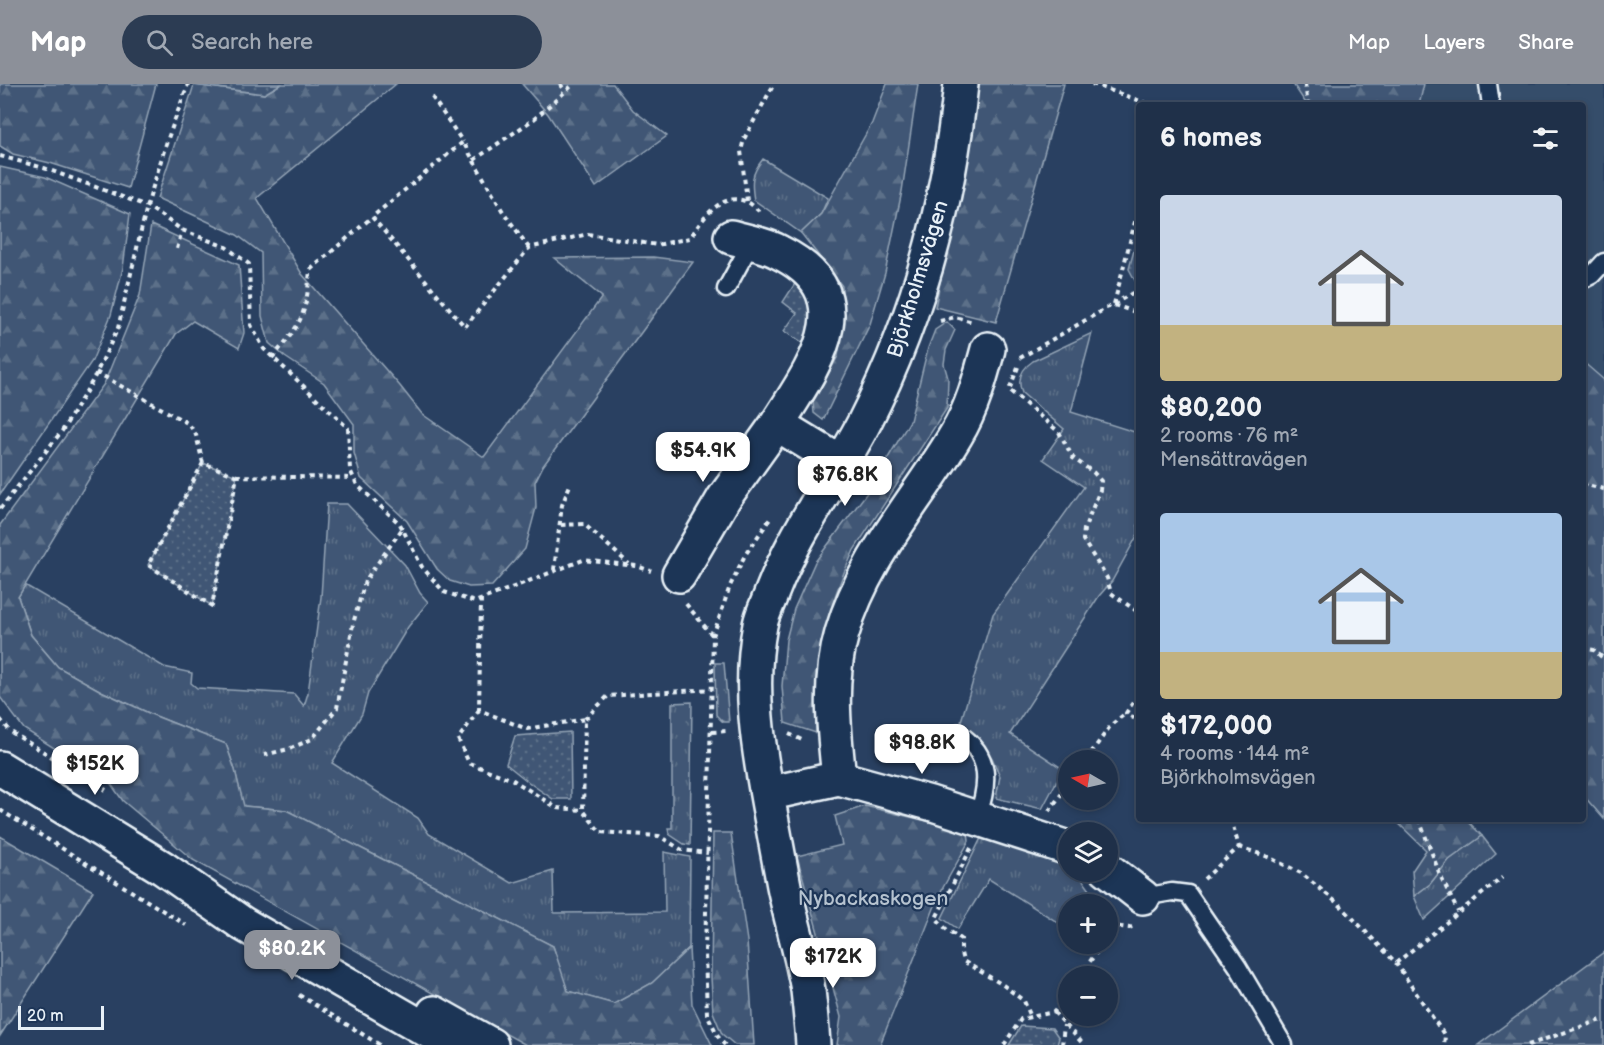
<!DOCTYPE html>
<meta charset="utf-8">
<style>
:root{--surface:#1f3049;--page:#2c3c53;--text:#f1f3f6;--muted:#a1a9b4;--line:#3c4b61;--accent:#8c9099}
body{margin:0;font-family:"Balsamiq Sans",sans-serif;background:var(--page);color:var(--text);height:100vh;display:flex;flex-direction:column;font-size:22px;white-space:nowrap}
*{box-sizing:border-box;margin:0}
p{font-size:20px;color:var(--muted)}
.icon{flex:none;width:33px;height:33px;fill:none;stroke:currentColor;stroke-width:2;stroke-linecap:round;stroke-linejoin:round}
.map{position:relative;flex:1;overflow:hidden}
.side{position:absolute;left:1136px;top:18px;width:450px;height:720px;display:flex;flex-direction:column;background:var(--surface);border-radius:6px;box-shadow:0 3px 9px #0003,0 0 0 2px var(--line)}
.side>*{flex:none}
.needle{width:39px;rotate:279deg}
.controls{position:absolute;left:1058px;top:666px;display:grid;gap:12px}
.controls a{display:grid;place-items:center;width:60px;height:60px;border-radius:50%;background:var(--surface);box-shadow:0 3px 9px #0003,0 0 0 2px var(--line);font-size:30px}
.scale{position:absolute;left:18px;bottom:15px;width:86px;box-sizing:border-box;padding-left:6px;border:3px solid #e8f1f8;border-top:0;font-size:16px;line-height:21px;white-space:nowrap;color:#e8f1f8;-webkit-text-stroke:4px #1d3557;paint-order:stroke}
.price{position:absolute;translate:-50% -51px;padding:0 14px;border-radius:12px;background:#fff;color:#222;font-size:20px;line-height:39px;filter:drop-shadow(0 2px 3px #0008)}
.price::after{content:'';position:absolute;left:50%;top:36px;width:18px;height:14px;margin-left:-9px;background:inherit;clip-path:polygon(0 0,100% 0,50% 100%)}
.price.active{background:var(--accent);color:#fff}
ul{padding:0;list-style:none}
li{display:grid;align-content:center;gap:12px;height:318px;padding:0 24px}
li span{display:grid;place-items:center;height:186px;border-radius:6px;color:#555}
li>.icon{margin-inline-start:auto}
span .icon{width:108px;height:108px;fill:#fffc;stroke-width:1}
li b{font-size:26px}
h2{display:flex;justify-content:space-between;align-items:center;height:72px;padding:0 24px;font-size:26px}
header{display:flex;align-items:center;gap:36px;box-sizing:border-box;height:84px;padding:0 30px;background:var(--accent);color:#fff}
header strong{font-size:28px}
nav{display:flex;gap:33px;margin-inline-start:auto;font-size:21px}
.search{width:420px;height:54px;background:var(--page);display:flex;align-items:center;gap:15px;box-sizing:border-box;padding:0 21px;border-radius:33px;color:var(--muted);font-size:22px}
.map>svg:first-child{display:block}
.built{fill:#364d6b}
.grass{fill:url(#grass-tufts);stroke:#94a4b6;stroke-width:1.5}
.forest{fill:url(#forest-firs);stroke:#94a4b6;stroke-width:1.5}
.park{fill:url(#park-dots);stroke:#94a4b6;stroke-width:1.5}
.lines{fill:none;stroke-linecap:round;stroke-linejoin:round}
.lane-casing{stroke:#e8f1f8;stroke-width:21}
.street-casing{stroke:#e8f1f8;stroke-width:38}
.secondary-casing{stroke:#e8f1f8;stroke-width:38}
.path{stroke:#e8f1f8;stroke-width:4;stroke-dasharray:4.5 4.5;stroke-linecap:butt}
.lane{stroke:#1d3557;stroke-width:16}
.street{stroke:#1d3557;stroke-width:33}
.secondary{stroke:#1d3557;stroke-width:33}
.labels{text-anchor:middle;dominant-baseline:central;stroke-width:4.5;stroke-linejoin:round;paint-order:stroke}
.street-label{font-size:21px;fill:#e8f1f8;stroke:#1d3557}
.park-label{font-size:21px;fill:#b6c3d0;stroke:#1d3557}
</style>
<header>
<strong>Map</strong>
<div class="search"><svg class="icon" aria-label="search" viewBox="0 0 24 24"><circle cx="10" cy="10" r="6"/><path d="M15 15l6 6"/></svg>Search here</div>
<nav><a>Map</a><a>Layers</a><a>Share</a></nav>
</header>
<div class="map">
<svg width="1604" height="961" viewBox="0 0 1604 961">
<defs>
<pattern id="grass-tufts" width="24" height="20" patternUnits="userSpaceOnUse" patternTransform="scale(1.5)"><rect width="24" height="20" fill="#415774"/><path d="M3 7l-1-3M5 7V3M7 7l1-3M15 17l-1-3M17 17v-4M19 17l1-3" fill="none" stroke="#5c7089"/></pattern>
<pattern id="forest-firs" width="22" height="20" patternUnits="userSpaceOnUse" patternTransform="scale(1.5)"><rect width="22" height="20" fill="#415774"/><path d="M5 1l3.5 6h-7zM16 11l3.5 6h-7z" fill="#5c7089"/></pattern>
<pattern id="park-dots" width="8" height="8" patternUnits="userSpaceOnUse" patternTransform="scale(1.5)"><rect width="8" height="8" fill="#415774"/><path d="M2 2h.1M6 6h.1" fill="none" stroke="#5c7089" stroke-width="1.8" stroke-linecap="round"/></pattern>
</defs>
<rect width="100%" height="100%" fill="#294061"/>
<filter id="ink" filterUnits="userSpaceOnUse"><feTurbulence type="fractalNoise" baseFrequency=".0167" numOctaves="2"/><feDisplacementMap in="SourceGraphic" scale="12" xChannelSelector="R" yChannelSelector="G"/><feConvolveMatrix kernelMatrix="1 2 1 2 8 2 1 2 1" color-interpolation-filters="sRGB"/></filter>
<g filter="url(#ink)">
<!-- built -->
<path class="built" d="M 1424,0 L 1604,0 L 1604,296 L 1583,277 L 1582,21 L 1419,21 Z"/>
<!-- grass -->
<path class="grass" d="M 763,75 L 828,114 L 821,130 L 801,149 L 754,116 C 751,98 751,90 763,75 Z
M 1092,249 L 1071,328 L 1138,349 L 1138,450 L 1112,497 L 1099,512 L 1010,650 L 1063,685 L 1042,725 L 996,714 L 1000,692 L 992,674 L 961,637 L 993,530 L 1084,403 L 1043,375 L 1064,345 L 1022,309 C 1017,296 1021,285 1033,277 Z
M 327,420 L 347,420 L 405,481 L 420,509 L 428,518 L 408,543 L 368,609 L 362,630 L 332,679 L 418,734 L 429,750 L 512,799 L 553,787 L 554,829 L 665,828 L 664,768 L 690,773 L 689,864 L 652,899 L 614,920 L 567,907 L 553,862 L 286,726 L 243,722 L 235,686 L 226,660 L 153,631 L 101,607 L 58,583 L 31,551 L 18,513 L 25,501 L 164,583 L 192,589 L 191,599 L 197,604 L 294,610 L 304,622 L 308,609 L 321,513 Z
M 715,579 L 724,579 L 729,638 L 723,638 L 716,631 Z
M 692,618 L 690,761 L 684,760 L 669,750 L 668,744 L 672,744 L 672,619 Z
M 983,750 L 1057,775 L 1068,781 L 1068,788 L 1077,788 L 1100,820 L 1068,820 L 1068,845 L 989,795 L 958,845 L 942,834 Z
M 1482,752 L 1496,770 L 1424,836 L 1414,812 L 1430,800 L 1449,776 Z"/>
<!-- forest -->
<path class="forest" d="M 0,0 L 156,0 L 128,104 L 50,79 L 13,70 L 0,62 Z
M 281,0 L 396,0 L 257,114 L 302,190 L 400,302 L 422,330 L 484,373 L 602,213 L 554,174 L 653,173 L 693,178 L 543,382 L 535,398 L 536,424 L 525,465 L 492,502 L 469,503 L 450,497 L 437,485 L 407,437 L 361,394 L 354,369 L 354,340 L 324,299 L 285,273 L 269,259 L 262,232 L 261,169 L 237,151 L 157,114 L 194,1 L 264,10 Z
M 522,0 L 613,0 L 633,26 L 667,52 L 596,103 L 548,30 Z
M 887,0 L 918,0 L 902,107 L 885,189 L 870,240 L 823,336 L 814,329 L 813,318 L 838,272 L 843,238 L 842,202 L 801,149 L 821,130 L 872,39 Z
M 973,0 L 1064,0 L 996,238 L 935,223 L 961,96 Z
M 1293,0 L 1424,0 L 1419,21 L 1307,21 Z
M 0,83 L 45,93 L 130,130 L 123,184 L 111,231 L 92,277 L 0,410 Z
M 151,141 L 239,181 L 244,249 L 239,264 L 193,237 L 176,250 L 18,513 L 31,551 L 58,583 L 101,607 L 153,631 L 226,660 L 235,686 L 244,722 L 286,726 L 553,862 L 568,907 L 614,920 L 652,899 L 689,864 L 692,920 L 712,961 L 526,961 L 193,776 L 123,717 L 111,700 L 24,645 L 0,613 L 0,441 L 104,300 L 140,211 Z
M 947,238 L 955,246 L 946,266 L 944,280 L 948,294 L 947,324 L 854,466 C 824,529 815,580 816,649 L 785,639 L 782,602 L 786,556 L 794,525 L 815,478 L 869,406 L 910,337 L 928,264 L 935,246 Z
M 1582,277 L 1604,296 L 1604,735 L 1582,710 Z
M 865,722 L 968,747 L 969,757 L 940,809 L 880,961 L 837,961 L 841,933 L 797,772 L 842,761 L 835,732 Z
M 1394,735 L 1466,735 L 1482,752 L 1449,776 L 1430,800 L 1414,812 L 1412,787 L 1426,766 Z
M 713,749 L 731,749 L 747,857 L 754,961 L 735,961 L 722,950 L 713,928 L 711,893 Z
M 0,752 L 93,807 L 0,952 Z
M 1604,868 L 1604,961 L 1478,961 Z"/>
<!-- park -->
<path class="park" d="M 194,0 L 281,0 L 264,10 L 194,1 Z
M 1138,151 L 1138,202 L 1129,185 Z
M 796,198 L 803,202 L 813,230 L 805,261 L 784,247 L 797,229 L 783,218 Z
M 203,379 L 237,392 L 212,522 L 148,481 Z
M 570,648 L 571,715 L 553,715 L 531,700 L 506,680 L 515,652 Z
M 1021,942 L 1052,944 L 1059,954 L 1057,961 L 1009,961 Z"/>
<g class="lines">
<!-- lane casing -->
<g class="lane-casing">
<path id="lane" d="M 1488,0 L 1491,21
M 1582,196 L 1592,191 L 1604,178
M 726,205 L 751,159
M 958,649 C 992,671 989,700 977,734
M 1143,813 L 1172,808 L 1188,810 L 1238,883 L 1284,961"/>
</g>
<!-- street casing -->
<g class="street-casing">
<path id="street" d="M 731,153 C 747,158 765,160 779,168 C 867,211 814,282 777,340 L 841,379
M 679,491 L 724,414 L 777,340
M 839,694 C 834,647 828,596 842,549 C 864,473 917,417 956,351 C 972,325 980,295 988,265
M 767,710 L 839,694 L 930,719 L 1068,764
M 1107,785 L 1143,813
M 813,961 C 812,943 810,924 808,906 C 802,871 791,836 784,802 C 779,775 774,749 769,722 C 758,662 748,602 760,541 C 762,530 768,519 772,508 C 795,448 834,396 864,339 C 918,233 949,118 961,0"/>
</g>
<!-- secondary casing -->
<g class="secondary-casing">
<path id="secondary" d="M 0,684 L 163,784 L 243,840 L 453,961
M 434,929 L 491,961"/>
</g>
<!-- path -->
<path class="path" d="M 560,0 L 565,6
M 1092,0 L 1152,21
M 1305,0 L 1308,21
M 432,13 L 463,58
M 0,72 L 44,84 L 147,122 L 182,146 L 226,163 L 249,180 L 251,241 L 264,265 L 348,344 L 350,386 L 357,401 L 400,440 L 422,483 L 444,508 L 475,518 L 583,476 L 637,482 L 651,487
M 474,76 L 534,35 L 574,0
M 747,117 L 741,67 L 744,55 L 774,0
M 529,164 L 502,126 L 463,58 L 372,133 L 465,243 L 529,164 L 588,150 L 657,161 L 690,154 C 701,137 721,106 747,118 C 751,119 755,124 759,127
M 177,165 L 182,146
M 1114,220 L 1138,126
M 1114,221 L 1138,229
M 940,237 L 955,233 L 973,238
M 272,274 C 302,239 306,232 310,186 L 372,133
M 1020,274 L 1138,206
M 1018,283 L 1009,306 L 1059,348 L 1073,374 L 1094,389 L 1101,397 L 1100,406 L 1084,445 L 1083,456 L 1107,494 L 1111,509 L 1138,528
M 96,288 L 189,340 L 196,351 L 203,379
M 237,392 L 203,379 L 148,481 L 212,522 L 237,392 L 353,394
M 1582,400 L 1604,405
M 0,425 L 62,347 L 93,296 L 118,244 L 147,122 L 167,57 L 188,0
M 561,441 L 584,440 L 629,480
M 554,486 L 562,421 L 570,401
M 481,515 L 479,626 L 527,645 L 585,635 L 583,726 L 600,748 L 659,752 L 682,766 L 708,769
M 686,520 L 712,551
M 1582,564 L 1594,566 L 1604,575
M 1138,611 L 1126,629 L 1138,637
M 479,626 L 458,655 L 469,679 L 513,696 L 557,724 L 583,726
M 0,635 L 11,648 L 106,706
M 585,635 L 608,612 L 712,605
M 712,648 L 727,647
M 789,650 L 804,657
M 264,671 L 289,665 L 312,655 L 337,624 L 353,540 L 365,497 L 402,445
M 1086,676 L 1111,641 L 1126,629
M 0,726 L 186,841
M 1049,727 L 1068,701
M 1419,735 L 1440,791 L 1458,828
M 1239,763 L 1266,772 L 1301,789 L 1341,822 L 1396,879 L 1445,952 L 1444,961
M 971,764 L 936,834 L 946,845 L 961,855 L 961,869 L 963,877 L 1003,901 L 1024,917 L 1031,933
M 1204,795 L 1239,763 L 1231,735
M 1107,853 L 1114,842 L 1129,844 L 1135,842
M 1396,879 L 1503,793
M 1079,892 L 1103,860
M 299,911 L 380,961
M 1054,928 L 1084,961
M 725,961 L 720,956 L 707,930 L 705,868 L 713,552 L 730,502 L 745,471 L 772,432
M 1004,961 L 1021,935 L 1054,928 L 1068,908
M 1062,961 L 1064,941
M 1528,961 L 1604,935"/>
<!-- lane -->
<use href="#lane" class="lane"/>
<!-- street -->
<use href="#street" class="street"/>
<!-- secondary -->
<use href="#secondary" class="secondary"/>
</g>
</g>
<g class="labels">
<!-- street labels -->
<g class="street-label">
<text transform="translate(918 195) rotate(-73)">Björkholmsvägen</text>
</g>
<!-- park labels -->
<g class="park-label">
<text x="873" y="814">Nybackaskogen</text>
</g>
</g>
</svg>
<div class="controls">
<a><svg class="needle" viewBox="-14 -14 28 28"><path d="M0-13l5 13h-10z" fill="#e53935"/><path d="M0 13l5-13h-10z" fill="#a1a9b4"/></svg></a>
<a><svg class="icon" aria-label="layers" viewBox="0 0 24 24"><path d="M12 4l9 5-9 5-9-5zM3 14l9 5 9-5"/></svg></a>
<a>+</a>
<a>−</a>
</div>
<div class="scale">20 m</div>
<b class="price" style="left:703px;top:399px">$54.9K</b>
<b class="price" style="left:845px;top:423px">$76.8K</b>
<b class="price" style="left:922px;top:691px">$98.8K</b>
<b class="price" style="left:95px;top:712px">$152K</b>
<b class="price active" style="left:292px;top:897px">$80.2K</b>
<b class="price" style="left:833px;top:905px">$172K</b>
<section class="side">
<h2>6 homes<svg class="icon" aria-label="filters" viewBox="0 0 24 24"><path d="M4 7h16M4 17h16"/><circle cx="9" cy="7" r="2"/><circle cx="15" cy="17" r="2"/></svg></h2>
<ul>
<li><span style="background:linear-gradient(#c9d6e8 70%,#c2b280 0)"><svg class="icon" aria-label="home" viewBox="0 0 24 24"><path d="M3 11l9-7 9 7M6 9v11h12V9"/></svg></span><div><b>$80,200</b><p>2 rooms · 76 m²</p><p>Mensättravägen</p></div></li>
<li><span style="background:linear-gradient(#a9c7e8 75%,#c2b280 0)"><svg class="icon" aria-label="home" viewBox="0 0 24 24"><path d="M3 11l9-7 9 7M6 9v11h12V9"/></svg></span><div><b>$172,000</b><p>4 rooms · 144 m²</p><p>Björkholmsvägen</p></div></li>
</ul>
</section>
</div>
